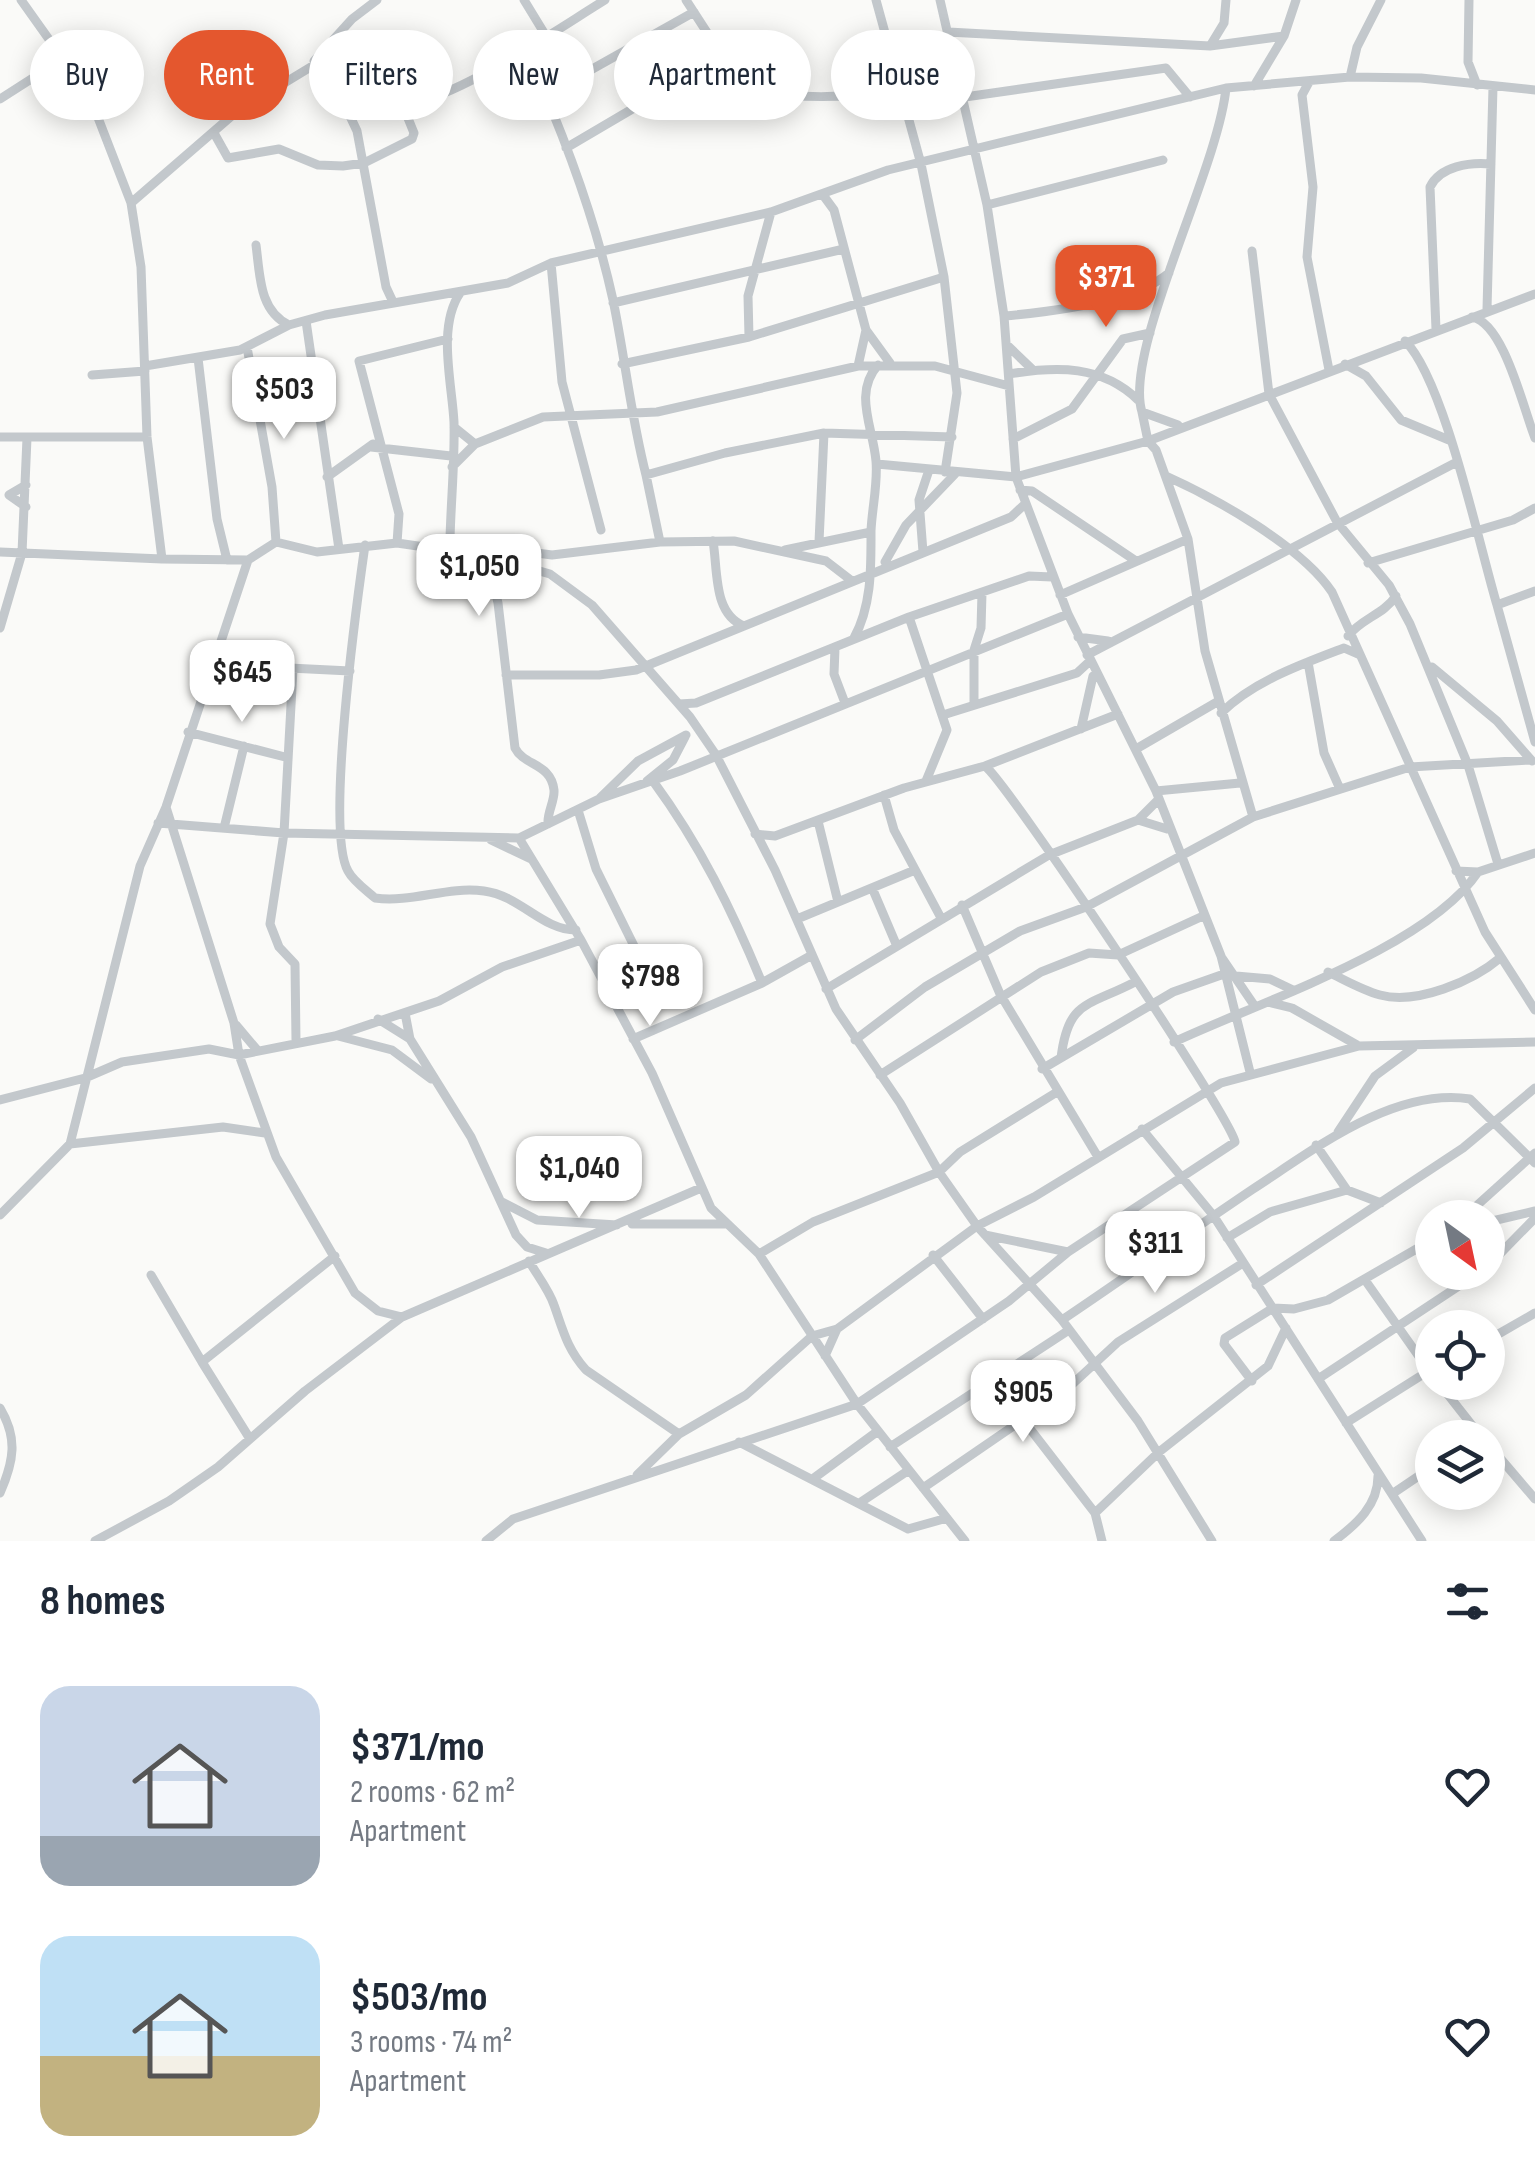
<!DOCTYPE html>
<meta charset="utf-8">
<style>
:root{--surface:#fff;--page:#f6f6f7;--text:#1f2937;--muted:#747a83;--accent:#e4572e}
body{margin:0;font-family:"Sofia Sans Condensed",sans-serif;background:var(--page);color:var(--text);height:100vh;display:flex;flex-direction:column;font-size:38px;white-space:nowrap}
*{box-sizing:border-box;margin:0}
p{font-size:32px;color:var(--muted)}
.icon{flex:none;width:55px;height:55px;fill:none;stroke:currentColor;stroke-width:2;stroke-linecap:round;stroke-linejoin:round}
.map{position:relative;height:1541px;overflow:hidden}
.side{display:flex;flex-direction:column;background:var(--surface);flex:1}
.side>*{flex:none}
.hud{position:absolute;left:30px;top:30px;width:1000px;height:90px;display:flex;gap:20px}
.needle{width:65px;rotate:147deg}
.buttons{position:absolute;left:1415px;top:1200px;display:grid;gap:20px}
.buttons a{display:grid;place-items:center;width:90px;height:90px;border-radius:50%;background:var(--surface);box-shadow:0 5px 25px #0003;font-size:50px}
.price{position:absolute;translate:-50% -85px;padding:0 22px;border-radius:20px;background:#fff;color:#222;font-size:32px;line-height:65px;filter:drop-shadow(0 2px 5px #0008)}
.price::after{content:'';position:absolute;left:50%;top:60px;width:30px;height:22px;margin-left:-15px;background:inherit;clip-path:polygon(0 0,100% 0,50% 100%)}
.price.selected{background:var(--accent);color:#fff}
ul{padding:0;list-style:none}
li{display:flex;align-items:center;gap:30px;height:250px;padding:0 40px}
li span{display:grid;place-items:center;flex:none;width:280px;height:200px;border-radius:30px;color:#555}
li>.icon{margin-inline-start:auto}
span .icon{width:120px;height:120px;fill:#fffc;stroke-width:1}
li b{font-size:42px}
h2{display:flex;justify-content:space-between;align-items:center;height:120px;padding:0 40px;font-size:42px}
.tag{padding:0 35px;border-radius:45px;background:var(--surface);box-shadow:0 5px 25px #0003;font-size:35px;line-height:90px}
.tag.selected{background:var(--accent);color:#fff}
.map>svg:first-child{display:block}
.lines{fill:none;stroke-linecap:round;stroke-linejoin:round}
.street{stroke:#c3c8cc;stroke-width:9}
</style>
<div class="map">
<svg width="1535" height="1541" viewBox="0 0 1535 1541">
<rect width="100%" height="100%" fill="#fafaf8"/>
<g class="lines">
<!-- street -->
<path class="street" d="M 21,0 L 90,97 L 131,203 L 141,267 L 147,437 L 162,559 L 248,560 L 276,542 L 317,552 L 397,543 L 487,556 L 550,574 L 592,605 L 690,717 L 716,755 L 775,870 L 836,1009 L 900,1103 L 939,1172 L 977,1226 L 1062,1320 L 1138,1421 L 1212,1541
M 524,0 L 546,36
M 876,0 L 921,164 L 944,277 L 957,393 L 945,472
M 940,0 L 987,205 L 1004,316 L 1016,477 L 1068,614 L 1156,791 L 1221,956 L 1250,1072
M 1469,0 L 1468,62 L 1477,85
M 948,32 L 1210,46 L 1284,36
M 531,45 L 530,59 C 564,135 595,218 613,300 C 625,358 631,417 646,475 L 725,453 L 824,433 L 952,437
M 1210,46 L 1224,23 L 1226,0
M 323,59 L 357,131 L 386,287 L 393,302
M 314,61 L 352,19 L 377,0
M 43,71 L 91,107
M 1350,77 L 1357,47 L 1381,0
M 741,80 C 783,104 854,97 901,89
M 1309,82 L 1302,95 L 1313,187 L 1307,257 L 1329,370
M 1254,86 L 1284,36 L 1296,0
M 546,95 L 694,12
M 965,97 L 1166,68 L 1190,97
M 0,99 L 64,58
M 403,106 C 461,96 553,32 605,0
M 566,148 L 668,88 C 691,102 706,118 736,102 L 741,85 L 686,0
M 823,195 L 834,210 L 866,330 L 890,363
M 131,203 L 235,113 L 337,51 C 382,44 400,99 414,133 L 412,139 L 364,163 L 343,166 L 318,165 L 279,149 L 228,158 L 214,133
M 987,205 L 1163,160
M 256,245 C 260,275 259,311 289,325
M 1252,251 L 1269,394 L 1337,522 L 1389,585 L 1410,624 L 1468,765 L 1498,864
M 551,263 L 562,382 L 601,530
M 613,303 L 844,249
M 1487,309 L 1493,87
M 1004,316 C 1049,312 1135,302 1169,273
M 1472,317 C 1504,323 1523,408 1535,438
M 306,321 L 339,549
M 1436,329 L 1430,187 C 1440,166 1470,162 1491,164
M 749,337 L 748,296 L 771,212
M 1405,341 C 1444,379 1479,545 1497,605
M 1007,345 L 1033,370
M 247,347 L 272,487 L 276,542
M 198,358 L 217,519 L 227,560
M 622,364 L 749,337 L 944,277
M 1345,364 L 1366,376 L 1401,420 L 1449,440
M 145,366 L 240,350 L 289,325 L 325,315 L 508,283 L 551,263 L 771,212 L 888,170 L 1226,88 L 1350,77 L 1421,78 L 1535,90
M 858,366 L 866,330
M 1009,374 C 1057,366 1102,365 1138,400
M 92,375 L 145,371
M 257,406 L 319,414
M 1142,412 L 1148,441 L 1156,450 L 1188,539 L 1205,651 L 1253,817
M 1178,425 L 1142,412 C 1123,351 1218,170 1226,88
M 454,427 L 475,444
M 0,437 L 147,437
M 1013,439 L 1072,409 L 1123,339 L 1150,333
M 371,447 L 451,456
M 877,464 L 1016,477 L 1148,441 L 1535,294
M 452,467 L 475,444 L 543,417 L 657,412 L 858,366 L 935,366 L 1009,386
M 646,475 L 660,542
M 1166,476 C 1217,499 1301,546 1332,592 L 1485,932 L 1535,1010
M 327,477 L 373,444
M 26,485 L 9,495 L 26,507
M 1020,490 L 1032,491 L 1136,561
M 713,541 C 718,571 713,614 744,626
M 452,542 L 552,555 L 660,542 L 734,541 L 826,561 L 852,581
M 819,542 L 824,433
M 397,543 L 399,514 L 359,361 L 448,339
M 365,545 C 357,601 325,831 348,871 C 353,881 366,890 375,898 C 412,903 447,886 484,891 C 521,896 542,930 576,930
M 446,546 L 450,539 C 451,500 455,460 454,422 C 452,383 437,327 460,293
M 785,550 L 871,532
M 0,552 L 162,559
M 923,552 L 919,500 L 929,470
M 487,556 L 498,603 L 515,748 C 524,766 551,763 554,790 C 555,801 547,812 548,824
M 885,562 L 906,525 L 955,474
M 1368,563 L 1513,520 L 1535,508
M 1535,591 L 1497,605 L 1535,742
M 1060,595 L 1188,539
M 909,617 L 947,730 L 926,781
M 0,628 L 22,553 L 27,438
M 1348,636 C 1362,618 1383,615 1396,596
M 1078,637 L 1108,641
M 854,638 C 872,605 871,567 871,531 C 872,508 878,484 876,461 C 873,427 853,393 878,365
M 835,648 L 834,674 L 845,703
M 1087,655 L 1455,463
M 1308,662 L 1324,753 L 1340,789
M 210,664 L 350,671
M 1432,667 L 1497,721 L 1532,761
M 293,669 L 284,833 L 270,924 L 279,947 L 295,964 L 296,1041
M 506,675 L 599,675 L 636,670 L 1011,517 L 1025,504
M 679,704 L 696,703 L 909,617 L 1029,576 L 1052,577
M 974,704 L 974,650 L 981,628 L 982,593
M 1221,713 C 1254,681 1302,664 1344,648 L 1360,655
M 943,715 L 1077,673 L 1090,661
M 1081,729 L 1093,676
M 188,732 L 285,757
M 1136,749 L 1217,702
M 647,781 L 673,760 L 685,737
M 653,781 C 700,845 732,910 762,983
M 1156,791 L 1240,783
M 884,795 L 894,830 L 941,918
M 600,798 L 638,761 L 686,735
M 166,807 L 234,1023 L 239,1055 L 276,1157 L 355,1293 L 378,1311 L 402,1317
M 578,810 L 596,869 L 636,950 L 631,962 L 603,979
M 1138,820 L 1167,829
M 818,821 L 838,902
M 158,823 L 284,833 L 519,838 L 599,799 L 680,771 L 1068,614
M 224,828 L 244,746
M 755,834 L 775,836 L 904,788 L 985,766 L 1118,714
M 519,838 L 581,940 L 652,1073 L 711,1208 L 759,1254 L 857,1404 L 965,1541
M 491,840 L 531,859
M 1456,871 L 1478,872 L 1535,853
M 873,890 L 896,944
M 962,905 L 1000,994 L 1098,1157
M 797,919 L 915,870
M 1222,958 L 1254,1005
M 1328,972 C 1345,980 1362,990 1380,995 C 1417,1005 1473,981 1500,958
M 1236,976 L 1270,979 L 1293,990
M 826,989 L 1049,855 L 1138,820 L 1159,799
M 1268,1002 L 1292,1008 L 1357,1045
M 405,1013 L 410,1039 L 471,1137 L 516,1235 L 527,1247 L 546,1253
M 378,1019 L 410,1039
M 236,1025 L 258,1051
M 338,1036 L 392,1050 L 431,1079
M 633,1039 L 762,983 L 812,955
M 855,1040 L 925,987 L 1020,931 L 1086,907 L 1253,817 L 1410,767 L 1530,760
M 1174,1042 C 1259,1002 1427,948 1478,872
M 1061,1058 C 1068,1000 1087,1007 1135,982
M 1042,1069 L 1173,992 L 1224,974
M 880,1075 L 1041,972 L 1089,953 L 1118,955 L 1203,916
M 0,1100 L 85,1078 L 122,1062 L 209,1049 L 239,1055 L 335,1036 L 439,1001 L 502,967 L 581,940
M 1142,1129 L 1213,1215 L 1422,1541
M 1338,1132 L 1375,1076 L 1413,1048
M 70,1144 L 223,1127 L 265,1133
M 1316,1145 L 1347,1190 L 1381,1203
M 502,1202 L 537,1220 L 617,1225
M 0,1215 L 70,1144 L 140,866 L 166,807 L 248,560
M 1463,1218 L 1535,1153
M 1488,1222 L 1535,1211
M 632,1224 L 724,1224
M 985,1235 L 1068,1252
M 1227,1238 L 1270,1212 L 1347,1190
M 759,1254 L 813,1222 L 939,1172 L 960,1152 L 1057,1092
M 933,1255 L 983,1319
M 529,1261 C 537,1275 549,1290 554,1305 C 563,1330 567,1349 586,1370 L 679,1434
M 1488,1266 L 1535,1218
M 151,1275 L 202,1362
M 1365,1280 L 1432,1375
M 1256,1285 L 1463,1148 L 1535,1088
M 1062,1320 C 1126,1277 1189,1232 1253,1189 C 1312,1151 1393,1087 1470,1099 L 1535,1163
M 1488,1340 L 1535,1313
M 825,1356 L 837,1329
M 1318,1379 L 1480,1272
M 1252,1381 L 1224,1344 L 1225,1338 L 1273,1308 L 1294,1309 L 1328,1300 L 1432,1240
M 1438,1382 L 1482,1438
M 0,1408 C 18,1438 14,1461 0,1493
M 1024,1421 L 1095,1513 L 1102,1541
M 1346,1423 L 1430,1370
M 250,1439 L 202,1362 L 335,1256
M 739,1442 L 908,1529 L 947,1518
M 1488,1444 L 1535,1499
M 890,1447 L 1069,1330
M 637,1475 L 679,1434 L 746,1395 L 812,1336 L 837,1329 L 977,1226 L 1034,1197 L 1221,1083 L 1359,1046 L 1535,1042
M 814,1478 L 878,1431
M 923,1488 L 1066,1390 L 1118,1342 L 1243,1263
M 1392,1494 L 1432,1467
M 861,1502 L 909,1470
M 1095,1513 L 1159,1452 L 1268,1366 L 1286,1328
M 95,1541 L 169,1501 L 218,1467 L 305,1391 L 402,1317 L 701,1188
M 486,1541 L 513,1519 L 857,1404 L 1009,1301 L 1068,1252 L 1235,1142 C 1231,1117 1007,782 985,766
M 1334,1541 C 1357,1524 1378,1505 1378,1476"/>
</g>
</svg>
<div class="buttons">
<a><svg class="needle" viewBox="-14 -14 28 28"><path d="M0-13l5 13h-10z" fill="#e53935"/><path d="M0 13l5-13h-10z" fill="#747a83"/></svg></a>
<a><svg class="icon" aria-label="locate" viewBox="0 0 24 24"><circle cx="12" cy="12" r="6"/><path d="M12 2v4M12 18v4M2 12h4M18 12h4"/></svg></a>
<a><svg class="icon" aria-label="layers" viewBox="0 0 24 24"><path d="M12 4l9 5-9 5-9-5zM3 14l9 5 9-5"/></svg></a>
</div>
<b class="price selected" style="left:1106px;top:330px">$371</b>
<b class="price" style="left:284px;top:442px">$503</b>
<b class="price" style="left:479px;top:619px">$1,050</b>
<b class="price" style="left:242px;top:725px">$645</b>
<b class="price" style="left:650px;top:1029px">$798</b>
<b class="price" style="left:579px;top:1221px">$1,040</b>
<b class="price" style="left:1155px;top:1296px">$311</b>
<b class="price" style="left:1023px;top:1445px">$905</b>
<div class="hud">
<a class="tag">Buy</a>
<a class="tag selected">Rent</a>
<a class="tag">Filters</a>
<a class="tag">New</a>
<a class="tag">Apartment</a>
<a class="tag">House</a>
</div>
</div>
<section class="side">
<h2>8 homes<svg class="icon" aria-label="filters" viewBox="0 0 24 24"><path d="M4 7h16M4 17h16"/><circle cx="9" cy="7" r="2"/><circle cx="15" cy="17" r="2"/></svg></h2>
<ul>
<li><span style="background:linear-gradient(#c9d6e8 75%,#9aa5b1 0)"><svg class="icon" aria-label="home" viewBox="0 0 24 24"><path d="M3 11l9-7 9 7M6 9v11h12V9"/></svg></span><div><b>$371/mo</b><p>2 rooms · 62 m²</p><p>Apartment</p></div><svg class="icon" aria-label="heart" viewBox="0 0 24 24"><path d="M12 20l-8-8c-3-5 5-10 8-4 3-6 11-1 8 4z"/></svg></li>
<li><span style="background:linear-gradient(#bfe0f5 60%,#c2b280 0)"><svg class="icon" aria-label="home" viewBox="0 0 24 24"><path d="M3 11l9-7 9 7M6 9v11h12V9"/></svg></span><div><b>$503/mo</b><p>3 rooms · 74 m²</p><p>Apartment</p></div><svg class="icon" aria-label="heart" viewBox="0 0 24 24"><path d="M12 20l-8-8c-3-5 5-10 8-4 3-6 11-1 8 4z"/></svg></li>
</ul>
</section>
